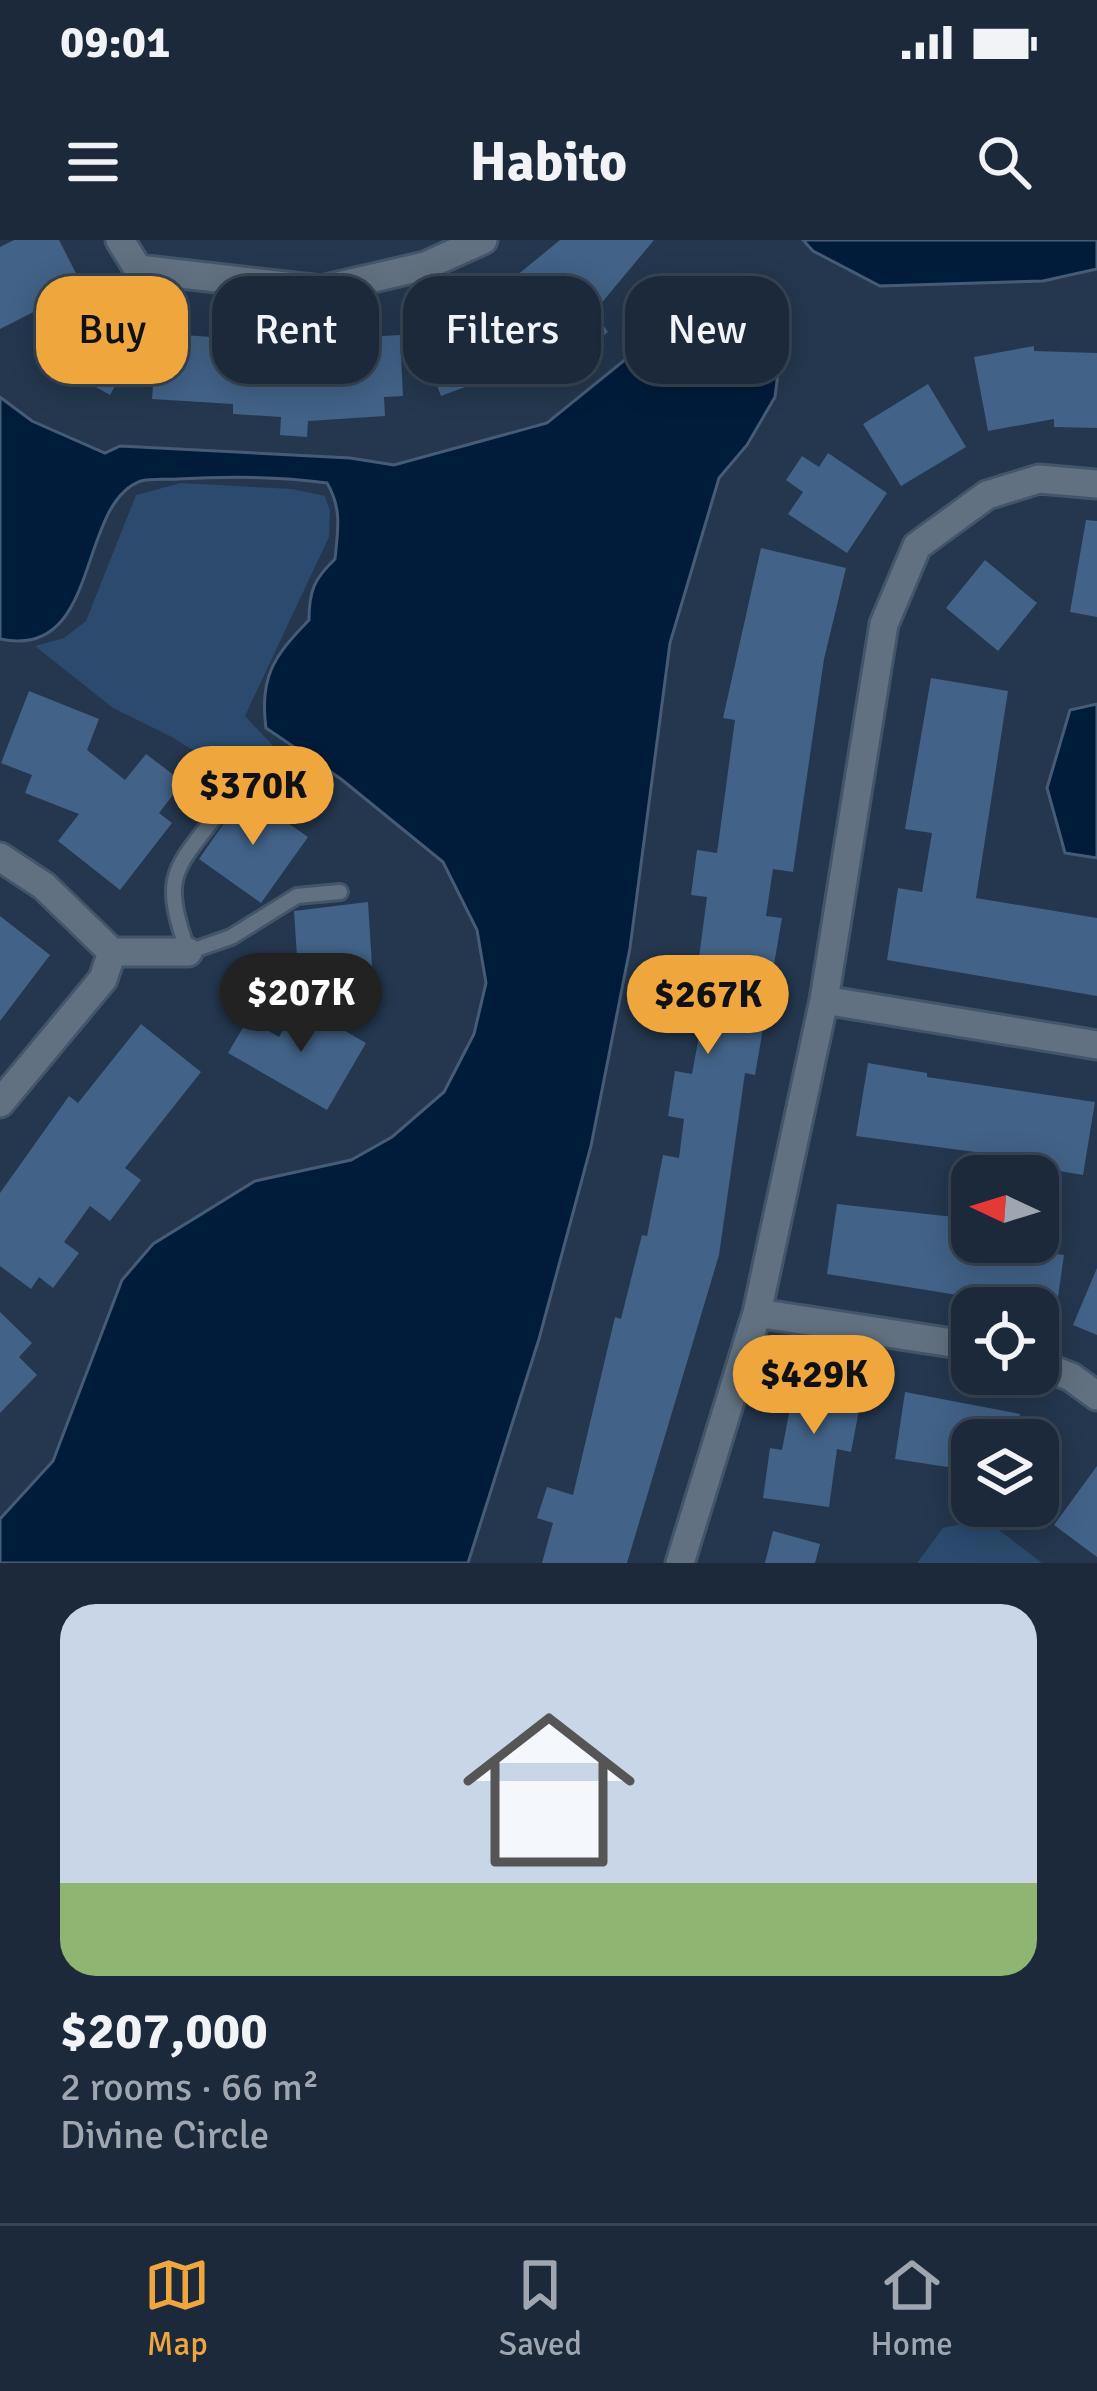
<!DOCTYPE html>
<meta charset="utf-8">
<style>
:root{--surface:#1b293a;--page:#243142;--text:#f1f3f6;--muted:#a0a6af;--line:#394554;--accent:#efa73d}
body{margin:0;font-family:Signika,sans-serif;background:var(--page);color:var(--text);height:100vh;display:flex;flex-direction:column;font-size:45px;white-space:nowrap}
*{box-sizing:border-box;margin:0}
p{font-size:39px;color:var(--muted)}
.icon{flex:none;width:66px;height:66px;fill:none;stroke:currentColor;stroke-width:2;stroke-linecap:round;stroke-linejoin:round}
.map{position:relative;height:1323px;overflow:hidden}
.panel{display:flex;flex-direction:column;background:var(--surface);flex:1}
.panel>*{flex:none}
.banner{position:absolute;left:36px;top:36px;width:1026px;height:108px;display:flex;gap:24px}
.needle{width:78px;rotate:274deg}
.tools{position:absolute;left:951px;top:915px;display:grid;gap:24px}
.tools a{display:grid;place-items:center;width:108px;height:108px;border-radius:24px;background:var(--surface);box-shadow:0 6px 30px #0003,0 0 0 3px var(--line);font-size:60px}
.price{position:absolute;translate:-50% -102px;padding:0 27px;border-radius:42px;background:var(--accent);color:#111;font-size:39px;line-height:78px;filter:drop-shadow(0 3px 6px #0008)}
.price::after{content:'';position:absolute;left:50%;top:72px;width:36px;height:27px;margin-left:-18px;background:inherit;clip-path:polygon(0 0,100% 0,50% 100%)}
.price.current{background:#222;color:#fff}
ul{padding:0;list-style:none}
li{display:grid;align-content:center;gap:24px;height:636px;padding:0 60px}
li span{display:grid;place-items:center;height:372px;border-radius:36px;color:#555}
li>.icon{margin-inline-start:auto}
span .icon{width:216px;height:216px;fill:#fffc;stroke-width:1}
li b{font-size:51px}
.tag{padding:0 42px;border-radius:36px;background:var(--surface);box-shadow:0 6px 30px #0003,0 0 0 3px var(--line);font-size:42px;line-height:108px}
.tag.current{background:var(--accent);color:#111}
.status{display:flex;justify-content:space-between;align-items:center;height:84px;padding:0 60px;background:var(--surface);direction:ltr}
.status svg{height:33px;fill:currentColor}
header{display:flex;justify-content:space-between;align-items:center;height:156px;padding:0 60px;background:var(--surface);font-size:54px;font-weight:700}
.tab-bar{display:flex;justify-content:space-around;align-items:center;height:168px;border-top:3px solid var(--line);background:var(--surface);font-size:33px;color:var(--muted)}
.tab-bar a{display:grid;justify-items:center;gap:6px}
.tab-bar .current{color:var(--accent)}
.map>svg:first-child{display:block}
.green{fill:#2b4a6d}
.water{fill:#001c3b;stroke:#465c76;stroke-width:3}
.building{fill:#426287}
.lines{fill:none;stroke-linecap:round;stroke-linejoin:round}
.service-casing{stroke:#43556a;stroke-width:20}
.minor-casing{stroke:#43556a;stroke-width:33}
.service{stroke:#627181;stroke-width:14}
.minor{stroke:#627181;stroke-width:27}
</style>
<div class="status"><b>09:01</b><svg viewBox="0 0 49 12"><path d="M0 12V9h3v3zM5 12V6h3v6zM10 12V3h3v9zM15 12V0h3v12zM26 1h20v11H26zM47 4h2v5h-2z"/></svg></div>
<header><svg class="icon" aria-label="menu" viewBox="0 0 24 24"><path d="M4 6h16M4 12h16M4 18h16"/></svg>Habito<svg class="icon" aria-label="search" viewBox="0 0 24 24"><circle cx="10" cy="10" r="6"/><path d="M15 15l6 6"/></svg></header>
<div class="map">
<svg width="1097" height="1323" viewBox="0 0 1097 1323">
<rect width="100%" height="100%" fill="#24374e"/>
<!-- green -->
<path class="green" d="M 181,243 L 292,249 L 325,256 L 330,271 L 329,297 L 245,476 L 294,528 L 238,539 L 172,497 L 113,468 L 35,406 L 64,398 L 86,381 L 136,255 Z
M 962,1284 L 991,1284 L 1042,1323 L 917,1323 L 943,1288 Z"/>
<!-- water -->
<path class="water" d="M 803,0 L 1097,0 L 1097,29 L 1043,41 L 880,46 L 813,11 Z
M 727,58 L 781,109 L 775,157 L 747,205 L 719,238 L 670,403 L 630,708 L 591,906 L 539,1099 L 468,1323 L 0,1323 L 0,1279 L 53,1221 L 122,1040 L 153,1004 L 255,941 L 351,920 L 392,897 L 444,852 L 474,794 L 486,743 L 477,690 L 443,622 L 341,539 L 266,488 C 259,437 274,416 309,380 C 309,351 314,339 335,319 C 338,290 342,268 327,243 C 277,236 228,236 178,239 C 167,240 151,238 141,241 C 76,264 102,421 0,399 L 0,157 L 32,181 L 105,213 L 120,206 L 350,218 L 394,225 L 547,183 L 700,59 Z
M 1097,464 L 1097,618 L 1065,613 L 1047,548 L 1070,470 Z"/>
<!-- building -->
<path class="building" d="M 14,0 L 59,0 L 83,47 L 0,89 L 0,7 Z
M 560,0 L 654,0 L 594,72 L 608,92 L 566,124 L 553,107 L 534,121 L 488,59 Z
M 84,55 L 146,89 L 110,155 L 48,120 Z
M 477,66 L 502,133 L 441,156 L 416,88 Z
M 238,92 L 314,100 L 400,95 L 403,156 L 384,157 L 385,176 L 308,181 L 307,197 L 280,195 L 281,177 L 233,174 L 233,164 L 152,159 L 157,93 L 238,99 Z
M 1034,106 L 1034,111 L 1097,113 L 1097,188 L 1054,187 L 1054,179 L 988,191 L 974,117 Z
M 928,144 L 966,207 L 901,246 L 863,184 Z
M 828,213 L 887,253 L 847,313 L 788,274 L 803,252 L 786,240 L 802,216 L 819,227 Z
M 1086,280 L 1097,281 L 1097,377 L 1070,372 Z
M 761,308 L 846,328 L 824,419 L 793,632 L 773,629 L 766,676 L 782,678 L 755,835 L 745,833 L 719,1015 L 627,1323 L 542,1323 L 553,1283 L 537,1278 L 547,1247 L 573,1255 L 615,1077 L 621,1079 L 642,995 L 647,996 L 663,915 L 679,918 L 684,879 L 668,876 L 675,831 L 692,834 L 709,742 L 696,740 L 707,657 L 691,655 L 697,610 L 717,613 L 735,480 L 723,478 Z
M 985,320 L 1037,363 L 998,411 L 946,368 Z
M 931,438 L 1008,451 L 976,658 L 1097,678 L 1097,756 L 887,720 L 898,648 L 922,652 L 932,593 L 905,589 Z
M 29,451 L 99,479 L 87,510 L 125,540 L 146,514 L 183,542 L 159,573 L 172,583 L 120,650 L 58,601 L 79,574 L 25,553 L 32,535 L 1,523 Z
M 245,553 L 308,597 L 261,663 L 199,619 Z
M 368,662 L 373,742 L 299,747 L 294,671 Z
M 0,676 L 50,715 L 0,781 Z
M 298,764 L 366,803 L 327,870 L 228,813 L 248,779 L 279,797 Z
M 141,784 L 201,832 L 125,928 L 141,940 L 110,981 L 90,966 L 64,1002 L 79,1013 L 53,1048 L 39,1037 L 31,1049 L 0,1026 L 0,953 L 69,856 L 78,863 Z
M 868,823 L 927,833 L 927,837 L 1095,862 L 1083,935 L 1011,923 L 1012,917 L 856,896 Z
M 837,964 L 972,979 L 972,1002 L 1050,1002 L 1049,1013 L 1064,1015 L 1056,1071 L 827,1034 Z
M 1097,1028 L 1097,1095 L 1073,1085 Z
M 0,1072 L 32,1103 L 19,1117 L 37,1135 L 0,1173 Z
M 798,1126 L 865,1139 L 851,1212 L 837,1209 L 829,1267 L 763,1258 L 770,1208 L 782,1210 Z
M 905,1152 L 1020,1174 L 1016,1200 L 972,1200 L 967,1230 L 895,1219 Z
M 1097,1226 L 1097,1317 L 1054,1285 Z
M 773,1291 L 820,1304 L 815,1323 L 765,1323 Z"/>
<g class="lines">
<!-- service casing -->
<g class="service-casing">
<path id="service" d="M 221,569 C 173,632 161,634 188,712 L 231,697 L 297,656 L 340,652"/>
</g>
<!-- minor casing -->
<g class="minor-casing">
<path id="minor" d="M 120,0 L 138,29 L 321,50 L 425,26 L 483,0
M 0,617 L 44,646 L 112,712 L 103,739 L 0,863
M 112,712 L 188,712
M 824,760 L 1097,805
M 757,1073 L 972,1106
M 1038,1124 L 1071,1137 L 1097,1156
M 680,1323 L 757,1073 L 824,760 L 884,384 L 917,306 L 987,255 L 1039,239 L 1097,244"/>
</g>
<!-- service -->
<use href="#service" class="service"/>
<!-- minor -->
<use href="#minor" class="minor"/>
</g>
</svg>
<div class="tools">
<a><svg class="needle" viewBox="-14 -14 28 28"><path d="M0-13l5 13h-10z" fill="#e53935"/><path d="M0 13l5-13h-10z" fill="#a0a6af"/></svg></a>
<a><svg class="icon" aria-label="locate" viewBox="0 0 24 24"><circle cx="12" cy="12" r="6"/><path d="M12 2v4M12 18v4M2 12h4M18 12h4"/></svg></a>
<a><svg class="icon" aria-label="layers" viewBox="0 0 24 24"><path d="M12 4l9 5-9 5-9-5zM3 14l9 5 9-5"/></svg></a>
</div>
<b class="price" style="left:253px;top:608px">$370K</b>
<b class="price current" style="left:301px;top:815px">$207K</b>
<b class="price" style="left:708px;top:817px">$267K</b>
<b class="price" style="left:814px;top:1197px">$429K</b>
<div class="banner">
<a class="tag current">Buy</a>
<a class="tag">Rent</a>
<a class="tag">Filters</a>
<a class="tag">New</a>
</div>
</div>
<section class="panel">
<ul>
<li><span style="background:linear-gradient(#c9d6e8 75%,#8fb573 0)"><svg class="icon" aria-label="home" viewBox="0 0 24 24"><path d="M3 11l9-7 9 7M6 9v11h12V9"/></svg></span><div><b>$207,000</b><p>2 rooms · 66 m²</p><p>Divine Circle</p></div></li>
</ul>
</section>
<nav class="tab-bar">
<a class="current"><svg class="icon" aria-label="map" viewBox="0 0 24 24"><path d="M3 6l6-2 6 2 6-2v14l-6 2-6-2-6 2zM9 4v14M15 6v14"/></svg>Map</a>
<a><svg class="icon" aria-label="saved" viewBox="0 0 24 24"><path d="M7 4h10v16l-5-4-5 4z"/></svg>Saved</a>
<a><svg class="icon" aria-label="home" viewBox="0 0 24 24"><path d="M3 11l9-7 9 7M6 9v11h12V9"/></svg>Home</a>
</nav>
